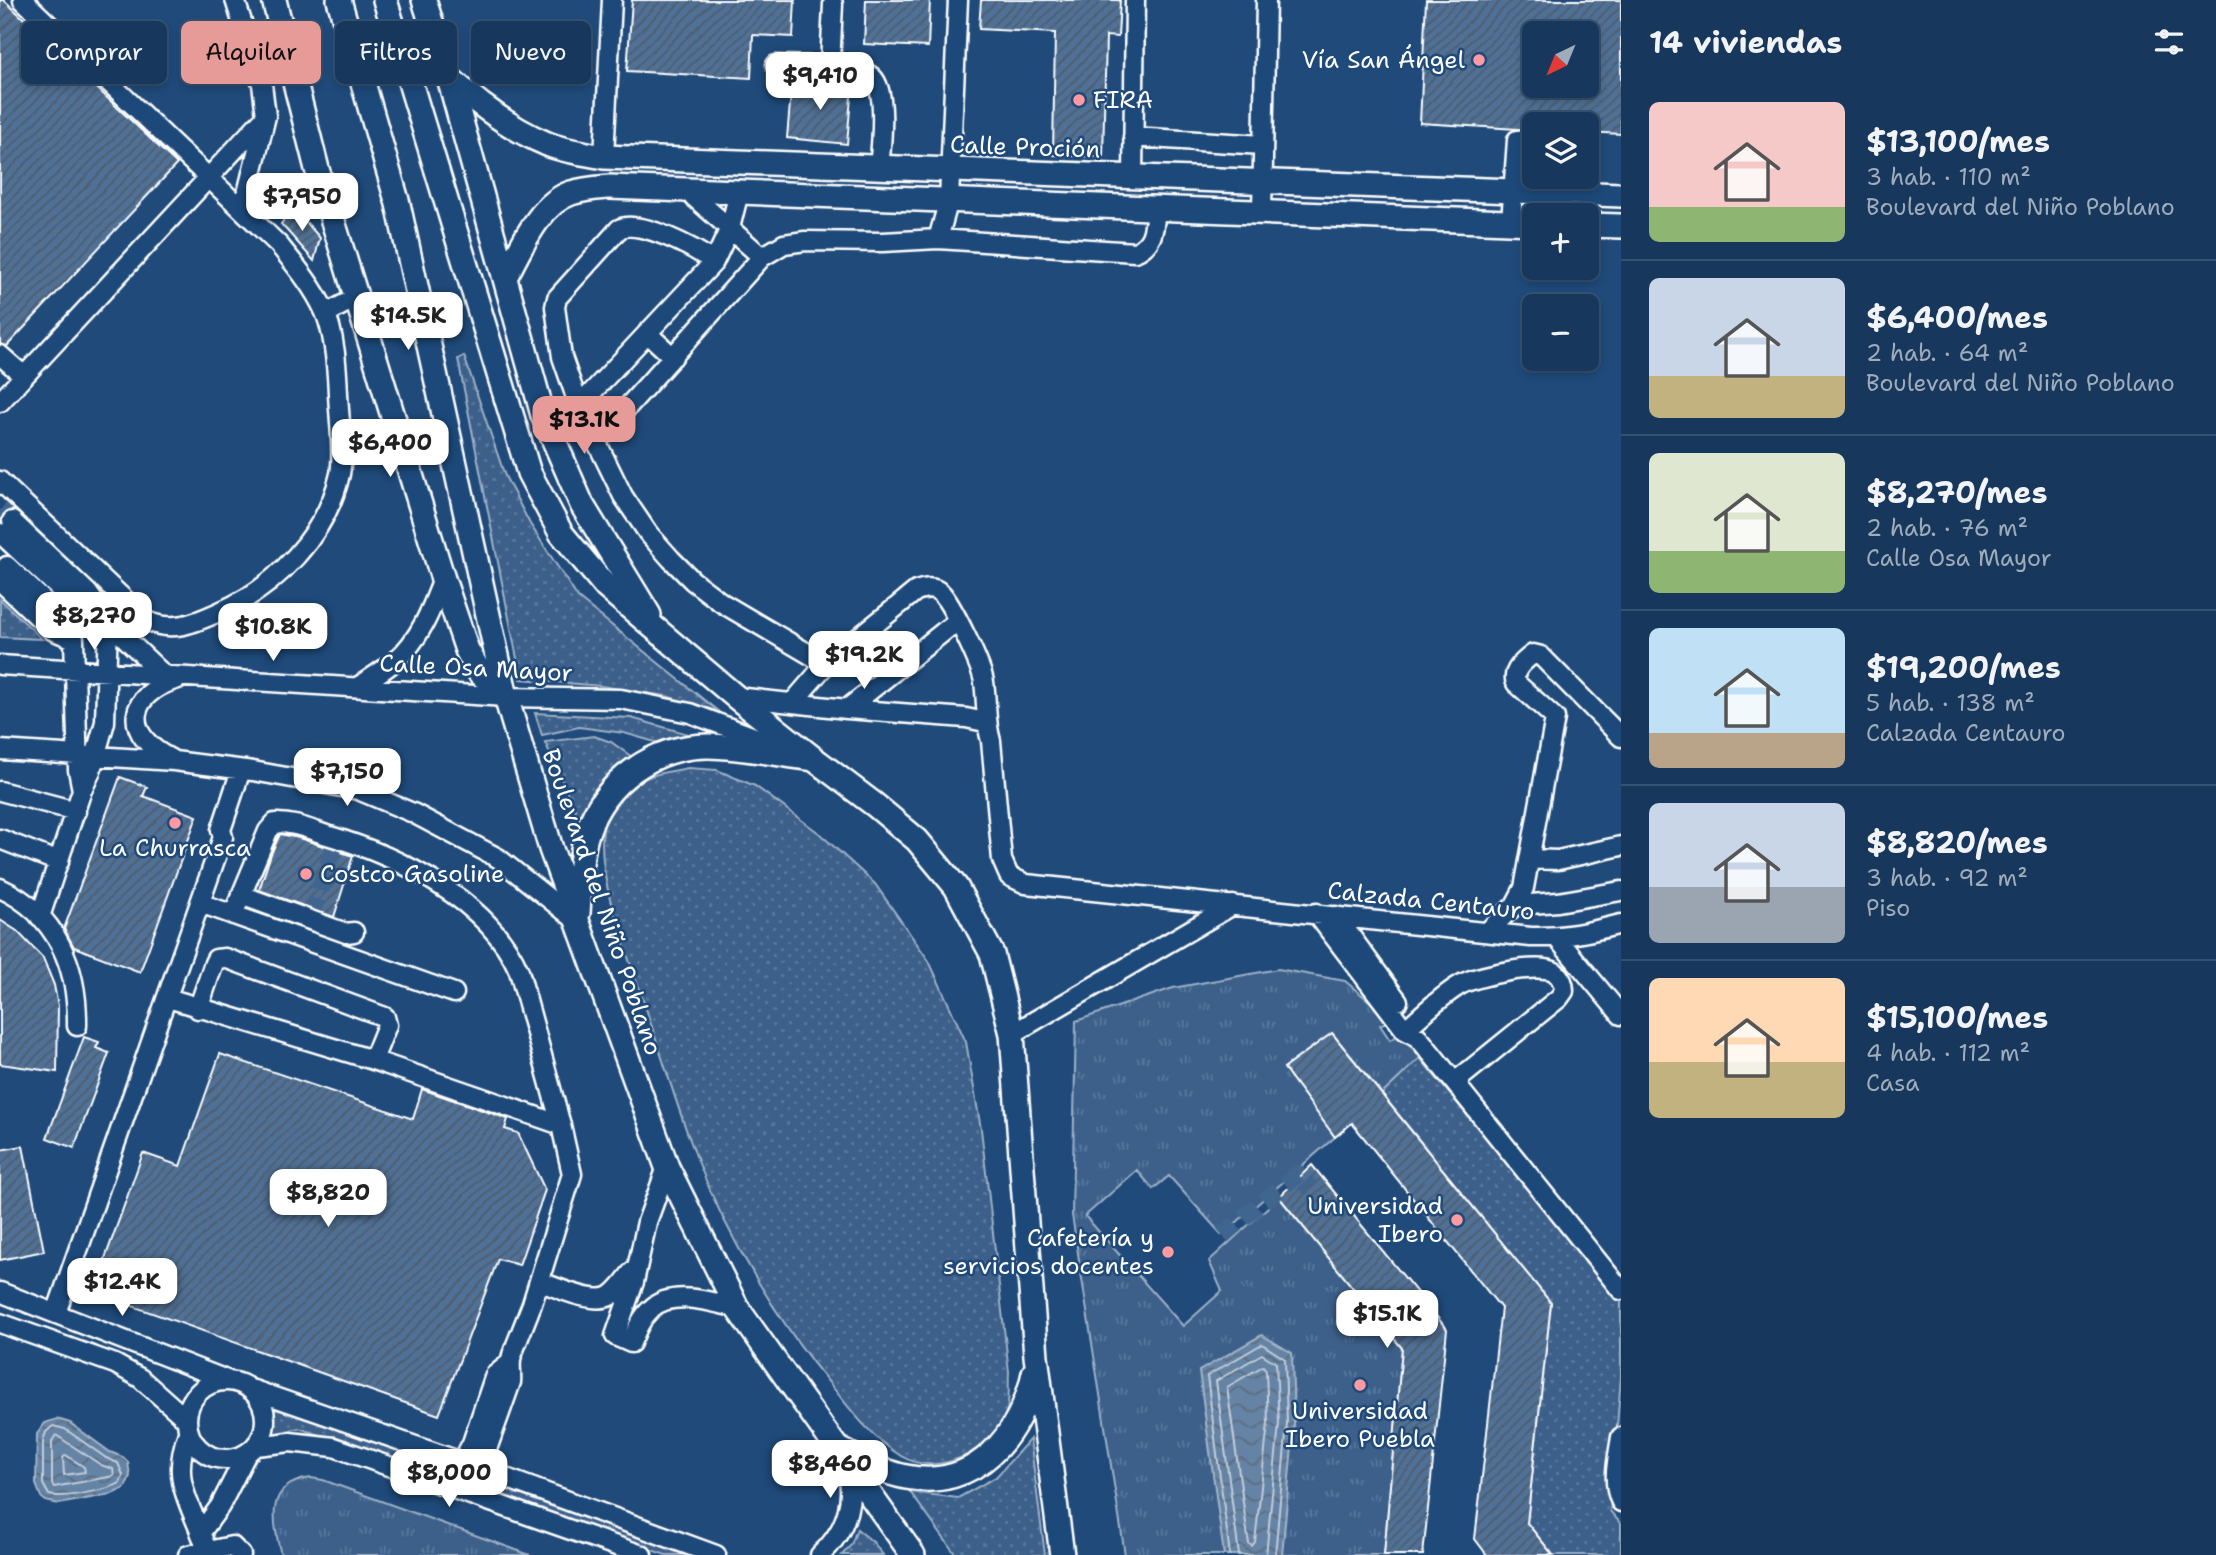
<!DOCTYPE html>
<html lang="es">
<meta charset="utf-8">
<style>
:root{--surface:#17385c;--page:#203f62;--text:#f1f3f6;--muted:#9eacbb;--line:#365272;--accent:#e69b98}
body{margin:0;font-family:"Shantell Sans",sans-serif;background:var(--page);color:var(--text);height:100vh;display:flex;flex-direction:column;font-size:26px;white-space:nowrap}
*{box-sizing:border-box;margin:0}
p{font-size:23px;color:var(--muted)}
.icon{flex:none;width:38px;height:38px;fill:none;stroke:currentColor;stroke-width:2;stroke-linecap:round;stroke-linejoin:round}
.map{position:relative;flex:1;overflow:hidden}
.sheet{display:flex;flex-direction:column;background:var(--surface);width:595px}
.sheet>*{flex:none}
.banner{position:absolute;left:21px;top:21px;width:665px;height:63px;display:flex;gap:14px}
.needle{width:46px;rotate:223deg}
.buttons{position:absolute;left:1522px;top:21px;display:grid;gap:14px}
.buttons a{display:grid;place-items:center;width:77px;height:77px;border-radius:10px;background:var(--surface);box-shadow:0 4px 10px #0003,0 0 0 2px var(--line);font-size:35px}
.price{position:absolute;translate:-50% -60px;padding:0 16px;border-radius:14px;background:#fff;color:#222;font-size:23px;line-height:46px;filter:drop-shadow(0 2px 4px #0008)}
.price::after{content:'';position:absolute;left:50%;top:42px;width:21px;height:16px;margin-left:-10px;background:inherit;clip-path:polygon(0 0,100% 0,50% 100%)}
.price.current{background:var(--accent);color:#111}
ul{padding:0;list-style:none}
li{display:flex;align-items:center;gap:21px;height:175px;padding:0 28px}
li+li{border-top:2px solid var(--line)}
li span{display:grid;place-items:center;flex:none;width:196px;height:140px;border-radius:10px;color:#555}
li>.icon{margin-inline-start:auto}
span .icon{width:84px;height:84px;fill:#fffc;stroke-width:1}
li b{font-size:30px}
h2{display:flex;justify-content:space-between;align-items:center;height:84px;padding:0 28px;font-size:30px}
.tag{padding:0 24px;border-radius:10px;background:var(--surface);box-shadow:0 4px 10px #0003,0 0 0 2px var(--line);font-size:24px;line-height:63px}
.tag.current{background:var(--accent);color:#111}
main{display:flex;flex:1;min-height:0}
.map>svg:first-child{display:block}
.grass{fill:url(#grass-dots);stroke:#9eb0c5;stroke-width:2}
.park{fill:url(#park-tufts);stroke:#9eb0c5;stroke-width:2}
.water{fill:url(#water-waves);stroke:#a3b5c8;stroke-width:2}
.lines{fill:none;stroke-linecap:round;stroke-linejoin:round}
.shore{stroke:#c1cddb;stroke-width:2}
.building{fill:url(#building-hatch);stroke:#fff;stroke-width:2;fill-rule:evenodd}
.minor-tunnel{stroke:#41658e;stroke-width:18;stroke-dasharray:18 9;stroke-linecap:butt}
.minor-casing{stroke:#fff;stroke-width:23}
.major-casing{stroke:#fff;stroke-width:28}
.minor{stroke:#1f4a7a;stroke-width:18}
.major{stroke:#1f4a7a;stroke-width:23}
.poi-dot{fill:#ff9aa2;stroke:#1f4a7a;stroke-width:2.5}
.labels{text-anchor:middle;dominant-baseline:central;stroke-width:5;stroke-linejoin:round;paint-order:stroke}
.poi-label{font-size:24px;fill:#fff;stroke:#1f4a7a;text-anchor:end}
.street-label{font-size:24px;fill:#fff;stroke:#1f4a7a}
</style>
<main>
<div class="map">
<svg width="1621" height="1555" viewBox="0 0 1621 1555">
<defs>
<pattern id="grass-dots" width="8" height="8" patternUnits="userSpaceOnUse" patternTransform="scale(1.75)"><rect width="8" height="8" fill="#3c618b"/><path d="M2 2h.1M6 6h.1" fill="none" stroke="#59799c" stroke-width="1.8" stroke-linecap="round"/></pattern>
<pattern id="park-tufts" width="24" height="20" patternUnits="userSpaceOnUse" patternTransform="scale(1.75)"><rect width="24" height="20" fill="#3c618b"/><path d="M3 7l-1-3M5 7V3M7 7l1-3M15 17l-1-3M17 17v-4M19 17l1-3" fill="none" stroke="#59799c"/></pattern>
<pattern id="water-waves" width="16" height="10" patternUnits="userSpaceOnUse" patternTransform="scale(1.75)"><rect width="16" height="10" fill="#6583a4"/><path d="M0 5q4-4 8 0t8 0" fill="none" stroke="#5b6d81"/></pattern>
<pattern id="building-hatch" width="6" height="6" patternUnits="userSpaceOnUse" patternTransform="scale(1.75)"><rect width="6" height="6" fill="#507197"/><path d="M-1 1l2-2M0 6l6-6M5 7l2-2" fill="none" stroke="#4e5b6a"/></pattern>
</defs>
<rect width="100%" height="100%" fill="#1f4a7a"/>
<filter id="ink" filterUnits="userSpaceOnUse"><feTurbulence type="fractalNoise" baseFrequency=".0143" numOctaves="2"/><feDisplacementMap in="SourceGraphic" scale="14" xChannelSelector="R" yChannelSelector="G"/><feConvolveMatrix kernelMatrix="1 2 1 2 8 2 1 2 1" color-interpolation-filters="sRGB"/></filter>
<g filter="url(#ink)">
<!-- grass -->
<path class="grass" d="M 464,356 L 505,476 L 530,524 L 578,598 L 719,712 L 666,696 L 601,686 L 521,679 L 458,359 Z
M 0,599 L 42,639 L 0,637 Z
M 535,713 L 631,718 L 699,737 L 662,744 L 624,733 L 579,727 L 542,735 Z
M 594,736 L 611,742 L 632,757 C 609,775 594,796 580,821 L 545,742 Z
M 688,768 L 717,770 L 755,786 L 819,833 L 875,884 L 929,961 L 966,1042 L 981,1129 L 1009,1372 C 1008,1383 1010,1398 1007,1409 C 994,1450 939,1479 901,1456 C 873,1439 853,1413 834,1389 C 789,1335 753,1278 722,1216 C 688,1147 667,1070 642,997 C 627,953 590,863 606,818 C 611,803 632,785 646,778 C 658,772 675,771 688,768 Z
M 1420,1058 L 1621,1301 L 1621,1377 L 1610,1511 L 1621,1524 L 1621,1555 L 1553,1555 L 1527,1523 L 1551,1303 L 1382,1094 Z
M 268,1402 L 697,1555 L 666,1555 L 299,1428 L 273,1434 L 273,1420 Z
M 1030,1439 L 1045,1555 L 956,1555 L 910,1492 L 958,1498 L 996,1477 Z
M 857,1529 L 873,1542 L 883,1555 L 842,1555 L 851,1545 Z"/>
<!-- park -->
<path class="park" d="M 1278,969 L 1345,981 L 1391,1019 L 1380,1025 L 1390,1040 L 1400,1033 L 1420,1058 L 1382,1094 L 1332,1033 L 1284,1068 L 1335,1137 L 1222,1235 L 1169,1176 L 1153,1189 L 1137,1170 L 1085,1216 L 1183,1326 L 1222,1291 L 1209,1261 L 1279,1197 L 1402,1348 L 1384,1555 L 1125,1555 L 1072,1215 L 1076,1021 L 1173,988 Z
M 311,1478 L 323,1480 L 530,1555 L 281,1555 C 273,1521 264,1484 311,1478 Z"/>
<!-- water -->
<path class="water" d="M 1262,1335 L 1292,1353 L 1294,1424 L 1282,1555 L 1224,1555 L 1199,1371 Z
M 57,1419 L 70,1423 L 110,1452 L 123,1457 L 128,1462 L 130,1476 L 125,1488 L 112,1494 L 59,1504 L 46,1501 L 41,1497 L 36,1484 L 37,1434 L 45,1423 Z"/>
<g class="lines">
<!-- shore -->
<path class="shore" d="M 1263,1366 L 1266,1370 L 1268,1423 L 1255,1542 L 1252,1546 L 1249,1544 L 1248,1538 L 1227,1387 Z
M 53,1426 L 65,1429 L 106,1458 L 118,1463 L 123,1475 L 120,1483 C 108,1490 62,1499 49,1495 L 43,1484 L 43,1441 L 46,1432 Z
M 56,1435 L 101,1465 L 113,1469 L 114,1476 L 54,1487 L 52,1484 L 52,1441 Z
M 66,1455 L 84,1467 L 85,1472 L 64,1475 L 63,1458 Z
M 1230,1555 L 1207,1376 L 1262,1344 L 1285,1359 L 1287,1424 L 1275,1555
M 1239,1555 L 1216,1381 L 1262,1354 L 1276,1363 L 1279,1424 L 1266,1555"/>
</g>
<!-- building -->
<path class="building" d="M 0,0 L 4,0 L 177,164 L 7,346 L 0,344 Z
M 632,0 L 795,0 L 793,37 L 753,35 L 751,78 L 627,71 Z
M 866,0 L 930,0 L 928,47 L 864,44 Z
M 981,0 L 1120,0 L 1118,37 L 1106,36 L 1103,157 L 1053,155 L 1055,33 L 979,29 Z
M 1426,0 L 1621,0 L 1621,134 L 1587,132 L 1587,124 L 1535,124 L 1535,130 L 1420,123 ZM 1535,33 L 1587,33 L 1587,86 L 1535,86 Z
M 792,80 L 852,85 L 847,144 L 787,138 Z
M 293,207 L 320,238 L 314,261 L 281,224 Z
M 120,777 L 147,787 L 143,796 L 197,816 L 140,972 L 74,947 L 64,929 Z
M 280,834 L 299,838 L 353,856 L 334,917 L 259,890 L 271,854 Z
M 0,920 L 17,931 L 43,958 L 54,985 L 58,1006 L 57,1072 L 0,1064 Z
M 1332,1033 L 1551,1303 L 1527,1523 L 1553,1555 L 1487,1555 L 1475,1539 L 1501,1308 L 1352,1123 L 1335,1137 L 1284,1068 Z
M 84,1037 L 99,1042 L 96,1048 L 109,1053 L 74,1148 L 47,1138 Z
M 220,1054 L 413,1119 L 422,1089 L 508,1119 L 505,1129 L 518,1133 L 545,1190 L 519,1265 L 498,1259 L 439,1415 L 93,1292 L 143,1153 L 180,1166 Z
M 23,1146 L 44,1251 L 0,1260 L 0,1150 Z
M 1312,1165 L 1447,1329 L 1423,1555 L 1384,1555 L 1402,1348 L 1279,1197 Z"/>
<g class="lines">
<!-- minor-tunnel -->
<path class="minor-tunnel" d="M 0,510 L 12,521
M 311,916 L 335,843
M 1222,1235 L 1298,1174 L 1310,1188"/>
<!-- minor casing -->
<g class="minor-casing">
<path id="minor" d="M 235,0 L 262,84 L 266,116 L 243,210
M 833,4 L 830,66 C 842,68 863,68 872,77 C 888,91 881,147 879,168
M 776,65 L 830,66
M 1133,137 L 1263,145
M 604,157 L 612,0
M 1133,177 L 1135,0
M 686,190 L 762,257
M 1262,212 L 1266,0
M 1511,222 L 1517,140
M 938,239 L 949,200 L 958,0
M 714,262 C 696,249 639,218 619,229 L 557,298 L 555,307 L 562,357 L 579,406 L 623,496 L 648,533 L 671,559 L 693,581 L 722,603 L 826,664
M 326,314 L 344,304
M 647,333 L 673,357
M 0,355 L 24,376
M 0,402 L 266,116
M 579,406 L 714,262 L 730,228 L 739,192
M 597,441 L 762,257 L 784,244 L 805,241 L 883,242 L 938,239 L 1135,252 C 1155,244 1154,226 1156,208
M 0,481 L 146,620 C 171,634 197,622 221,611 C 275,588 327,534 340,474 C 344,453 339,417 338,394 C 337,369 335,333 324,310 C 313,286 296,266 279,245 L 23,0
M 12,521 L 88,593 L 108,622 L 105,722 L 91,771 L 82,790 L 40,917
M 0,533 L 77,605 L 105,621
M 7,566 L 63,619 L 74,639 L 78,770 L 82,790
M 0,581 L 52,630 L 74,639
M 104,618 L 165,676
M 0,665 L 506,697 L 621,699 L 690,713 L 781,747
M 359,686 C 371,678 384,670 395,661 C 420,640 432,608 443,579
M 736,697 L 847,709 L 966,718 L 985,722
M 793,702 L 826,664 L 916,591 C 925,588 934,586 941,593 C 952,604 982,667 984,682 C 987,702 985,721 991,741 L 1002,860 L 1009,876 L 1026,884 L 1531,937 C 1564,938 1590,932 1621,924
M 847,709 L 957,621
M 0,750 L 174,761 L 253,771 L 358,790 L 413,813 L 498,858 L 577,921
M 171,759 C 122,735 126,694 178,679
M 0,791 L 76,811
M 0,839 L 59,862
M 1530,859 L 1558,860 L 1621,846
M 0,888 C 57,914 78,967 77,1026
M 241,895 L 346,933 L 354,932
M 200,903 L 454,993
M 1515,905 L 1558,902 L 1621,891
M 1316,913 L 1405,1030 L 1418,1037 L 1621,1290
M 233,915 L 268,831 L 275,823 C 293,822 311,830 327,835 C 398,856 489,900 519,971 L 561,1125 L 572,1174 L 532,1304 L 512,1355 C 509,1364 512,1372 511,1382 L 480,1469
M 1336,916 L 1398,1001
M 1487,932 L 1515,905 L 1524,888 L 1555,718 L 1516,683 C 1511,671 1524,661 1533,654 L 1541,656 L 1621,737
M 1557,938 L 1621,1015
M 168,998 L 373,1060 L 561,1125
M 198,1009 L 214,963 L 216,959 L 225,958 L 385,1017 L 387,1025 L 373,1060
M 1405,1030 C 1422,1015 1441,996 1460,985 C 1475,976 1540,962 1555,972 C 1561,977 1564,983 1564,991 L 1559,998 L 1455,1082
M 1012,1034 L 1233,905
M 667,1167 L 647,1222 L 634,1282 L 615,1336 L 631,1343 C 636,1331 641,1318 651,1309 C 671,1289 713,1302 737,1308
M 539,1281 C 555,1287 594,1305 610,1296 C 619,1291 626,1279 633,1271
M 0,1292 L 229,1381
M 56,1313 L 223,837 L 221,830 L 241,770
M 0,1323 L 115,1364 L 140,1378 L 186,1419
M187 1420a39 39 0 1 1 78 0a39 39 0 1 1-78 0Z
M 248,1388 L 462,1462 L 716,1555
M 188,1433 C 168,1486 195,1506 208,1555
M 1621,1437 C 1618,1458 1611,1482 1621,1502
M 256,1446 L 290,1442 L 334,1447 L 642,1555
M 462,1462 L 472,1443 L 495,1375 L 510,1363
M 202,1531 L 220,1506 L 246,1455
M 188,1555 L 232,1546 L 241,1555
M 820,1555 C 846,1532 859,1495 843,1462"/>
</g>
<!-- major casing -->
<g class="major-casing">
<path id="major" d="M 274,0 L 317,169 L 443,579 L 467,650 L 480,673 L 506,697
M 339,0 L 398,204 L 506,697 L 551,849 L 667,1167 L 737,1308 L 913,1555
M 385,0 L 529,473 L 561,533 L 606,587 L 736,697 L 814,759 L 875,805 L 917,840 L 956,887 L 992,954 L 1012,1034 L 1036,1356 L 1062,1555
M 424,0 L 449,78 L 543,415 L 582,505 L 649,615
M 449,78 C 478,104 509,128 545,143 C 562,151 585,153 604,157 L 1621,195
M 1587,225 L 1621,226
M 505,277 C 521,249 538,204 571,193 C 583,189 597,188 609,187 L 1535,223
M 578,913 C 580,887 579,858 587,833 C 604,781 654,746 708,746 C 739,746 782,755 814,759
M 841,1450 C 862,1461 882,1472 906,1477 C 976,1491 1021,1435 1034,1373"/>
</g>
<!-- minor -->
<use href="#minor" class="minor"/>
<!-- major -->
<use href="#major" class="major"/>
</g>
</g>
<!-- markers -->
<g class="poi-dot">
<circle cx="1479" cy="60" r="7"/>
<circle cx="1079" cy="100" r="7"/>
<circle cx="175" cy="823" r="7"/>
<circle cx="306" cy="874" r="7"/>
<circle cx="1457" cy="1220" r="7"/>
<circle cx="1168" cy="1252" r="7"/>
<circle cx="1360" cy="1385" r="7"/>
</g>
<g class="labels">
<!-- poi labels -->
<g class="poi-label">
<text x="1465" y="60">Vía San Ángel</text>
<text x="1093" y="100" text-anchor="start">FIRA</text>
<text x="175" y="848" text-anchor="middle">La Churrasca</text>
<text x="320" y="874" text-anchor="start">Costco Gasoline</text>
<text x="1443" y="1206">Universidad<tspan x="1443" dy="28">Ibero</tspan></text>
<text x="1154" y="1238">Cafetería y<tspan x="1154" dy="28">servicios docentes</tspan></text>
<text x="1360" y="1411" text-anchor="middle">Universidad<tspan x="1360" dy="28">Ibero Puebla</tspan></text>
</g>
<!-- street labels -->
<g class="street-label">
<text transform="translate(1025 147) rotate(2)">Calle Proción</text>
<text transform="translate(476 668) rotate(3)">Calle Osa Mayor</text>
<text transform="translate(1431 901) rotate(6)">Calzada Centauro</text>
<text transform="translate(602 902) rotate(71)">Boulevard del Niño Poblano</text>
</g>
</g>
</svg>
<div class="buttons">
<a><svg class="needle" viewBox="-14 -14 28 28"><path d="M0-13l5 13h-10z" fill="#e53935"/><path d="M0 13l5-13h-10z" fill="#9eacbb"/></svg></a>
<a><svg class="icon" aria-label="layers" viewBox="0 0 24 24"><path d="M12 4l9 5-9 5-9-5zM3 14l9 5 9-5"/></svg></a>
<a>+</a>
<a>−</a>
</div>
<b class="price" style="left:820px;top:112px">$9,410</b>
<b class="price" style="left:302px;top:233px">$7,950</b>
<b class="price" style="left:408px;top:352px">$14.5K</b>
<b class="price current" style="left:584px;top:456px">$13.1K</b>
<b class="price" style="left:390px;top:479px">$6,400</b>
<b class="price" style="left:94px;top:652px">$8,270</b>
<b class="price" style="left:273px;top:663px">$10.8K</b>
<b class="price" style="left:864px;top:691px">$19.2K</b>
<b class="price" style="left:347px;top:808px">$7,150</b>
<b class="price" style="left:328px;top:1229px">$8,820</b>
<b class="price" style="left:122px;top:1318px">$12.4K</b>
<b class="price" style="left:1387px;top:1350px">$15.1K</b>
<b class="price" style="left:830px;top:1500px">$8,460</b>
<b class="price" style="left:449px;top:1509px">$8,000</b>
<div class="banner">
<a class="tag">Comprar</a>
<a class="tag current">Alquilar</a>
<a class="tag">Filtros</a>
<a class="tag">Nuevo</a>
</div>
</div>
<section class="sheet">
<h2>14 viviendas<svg class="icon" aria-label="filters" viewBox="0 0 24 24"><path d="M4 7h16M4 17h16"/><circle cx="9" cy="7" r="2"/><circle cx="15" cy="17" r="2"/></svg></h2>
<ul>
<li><span style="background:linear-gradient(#f6c9c9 75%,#8fb573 0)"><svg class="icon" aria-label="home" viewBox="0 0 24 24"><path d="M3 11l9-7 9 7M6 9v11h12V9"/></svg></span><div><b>$13,100/mes</b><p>3 hab. · 110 m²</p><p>Boulevard del Niño Poblano</p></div></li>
<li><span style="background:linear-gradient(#c9d6e8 70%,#c2b280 0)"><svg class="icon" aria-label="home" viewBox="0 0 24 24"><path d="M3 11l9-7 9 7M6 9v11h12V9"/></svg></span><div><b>$6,400/mes</b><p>2 hab. · 64 m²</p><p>Boulevard del Niño Poblano</p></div></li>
<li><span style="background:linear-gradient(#dfe7d0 70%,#8fb573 0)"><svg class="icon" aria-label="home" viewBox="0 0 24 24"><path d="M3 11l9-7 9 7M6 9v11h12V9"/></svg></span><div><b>$8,270/mes</b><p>2 hab. · 76 m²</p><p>Calle Osa Mayor</p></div></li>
<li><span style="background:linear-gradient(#bfe0f5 75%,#b9a48a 0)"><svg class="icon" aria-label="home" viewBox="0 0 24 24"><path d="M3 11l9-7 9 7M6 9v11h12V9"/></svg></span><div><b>$19,200/mes</b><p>5 hab. · 138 m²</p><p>Calzada Centauro</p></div></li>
<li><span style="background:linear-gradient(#c9d6e8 60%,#9aa5b1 0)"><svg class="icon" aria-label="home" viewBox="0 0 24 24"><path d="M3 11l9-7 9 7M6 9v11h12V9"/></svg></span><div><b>$8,820/mes</b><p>3 hab. · 92 m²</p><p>Piso</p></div></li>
<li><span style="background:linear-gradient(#ffd9b3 60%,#c2b280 0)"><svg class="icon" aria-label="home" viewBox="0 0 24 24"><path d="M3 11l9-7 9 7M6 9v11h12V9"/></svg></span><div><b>$15,100/mes</b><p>4 hab. · 112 m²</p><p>Casa</p></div></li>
</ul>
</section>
</main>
